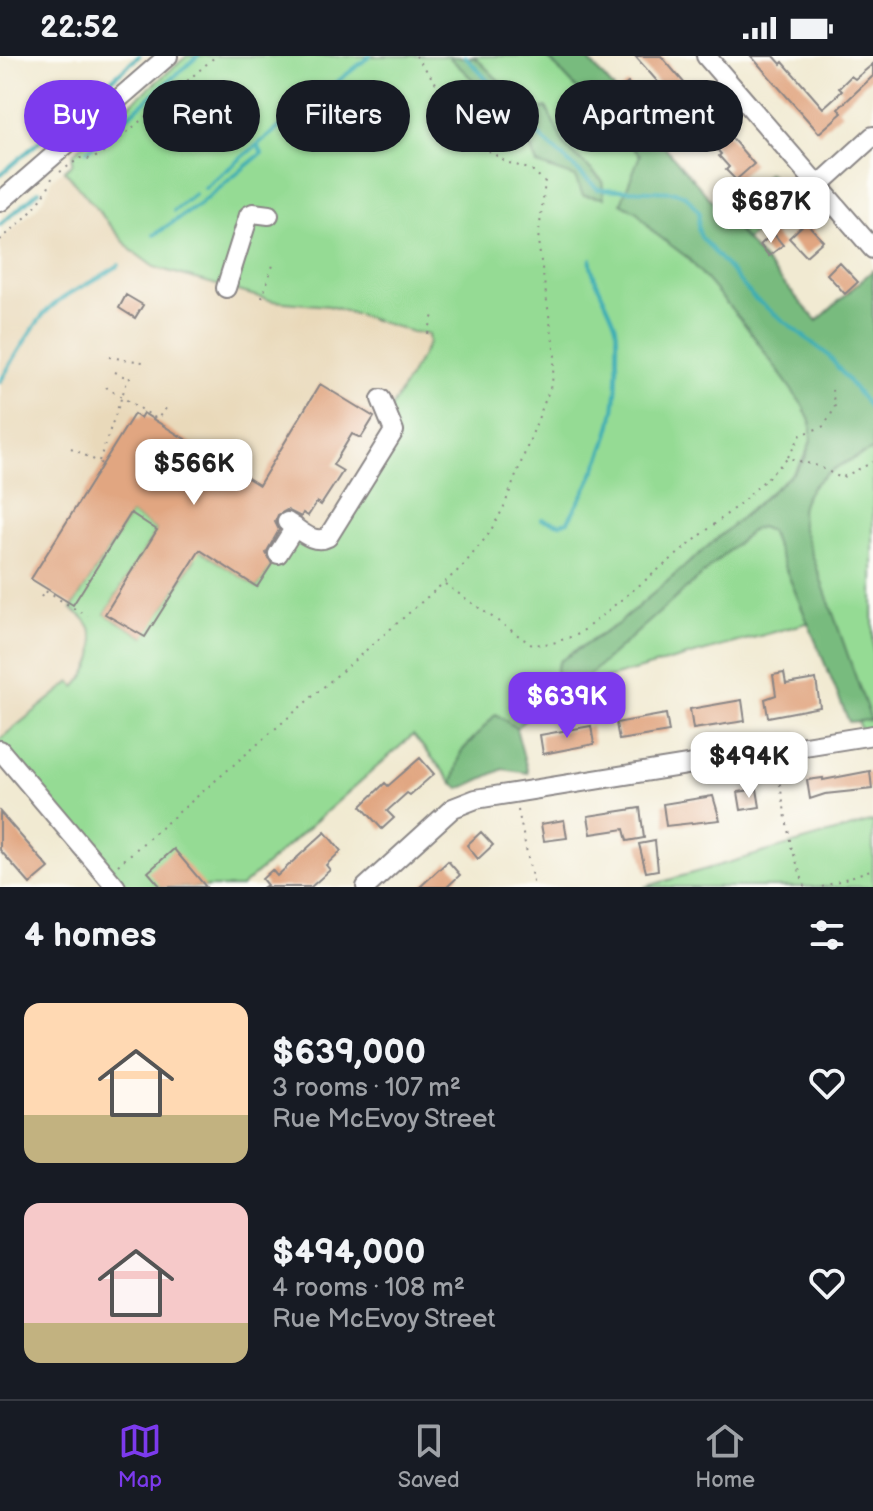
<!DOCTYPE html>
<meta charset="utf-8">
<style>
:root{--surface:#171b24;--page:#242831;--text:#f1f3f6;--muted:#9ea1a6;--line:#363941;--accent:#7c3aed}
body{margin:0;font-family:"Balsamiq Sans",sans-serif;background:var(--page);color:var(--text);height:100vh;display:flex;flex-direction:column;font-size:30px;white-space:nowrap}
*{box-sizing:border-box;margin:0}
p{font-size:26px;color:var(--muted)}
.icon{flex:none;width:44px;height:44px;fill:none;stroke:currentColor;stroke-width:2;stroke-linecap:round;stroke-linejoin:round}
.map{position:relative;height:831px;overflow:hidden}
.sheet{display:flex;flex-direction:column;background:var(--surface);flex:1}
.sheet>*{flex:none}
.top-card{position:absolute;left:24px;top:24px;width:826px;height:72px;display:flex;gap:16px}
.price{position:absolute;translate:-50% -68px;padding:0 18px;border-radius:16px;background:#fff;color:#222;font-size:26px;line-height:52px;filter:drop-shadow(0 2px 4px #0008)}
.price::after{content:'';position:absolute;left:50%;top:48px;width:24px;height:18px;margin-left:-12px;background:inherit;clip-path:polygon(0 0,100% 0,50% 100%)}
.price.current{background:var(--accent);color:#fff}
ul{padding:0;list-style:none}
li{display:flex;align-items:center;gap:24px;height:200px;padding:0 24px}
li span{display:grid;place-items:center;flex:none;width:224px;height:160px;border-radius:16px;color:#555}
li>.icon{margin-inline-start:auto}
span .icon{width:96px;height:96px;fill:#fffc;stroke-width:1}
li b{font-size:34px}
h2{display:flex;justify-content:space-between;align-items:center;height:96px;padding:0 24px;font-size:34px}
.chip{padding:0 28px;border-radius:36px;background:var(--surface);box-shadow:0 2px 6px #0004;font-size:28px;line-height:72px}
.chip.current{background:var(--accent);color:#fff}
.status{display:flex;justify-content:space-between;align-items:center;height:56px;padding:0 40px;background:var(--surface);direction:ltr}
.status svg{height:22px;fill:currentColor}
.tab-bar{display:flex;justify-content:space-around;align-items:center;height:112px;border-top:2px solid var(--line);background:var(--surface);font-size:22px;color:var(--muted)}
.tab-bar a{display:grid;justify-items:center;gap:4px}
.tab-bar .current{color:var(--accent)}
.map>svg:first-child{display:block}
.built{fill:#e9d9ba}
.green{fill:#95db94;stroke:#5c7e68;stroke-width:2}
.forest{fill:#78bb7e;stroke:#4d6e5c;stroke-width:2}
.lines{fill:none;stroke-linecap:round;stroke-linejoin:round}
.stream{stroke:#3badb4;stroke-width:4}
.building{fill:#e1a681}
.minor-casing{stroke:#8a8686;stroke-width:22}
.path{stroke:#8a8686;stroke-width:2;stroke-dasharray:2 6;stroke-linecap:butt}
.minor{stroke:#fff;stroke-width:18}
</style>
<div class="status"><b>22:52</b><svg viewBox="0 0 49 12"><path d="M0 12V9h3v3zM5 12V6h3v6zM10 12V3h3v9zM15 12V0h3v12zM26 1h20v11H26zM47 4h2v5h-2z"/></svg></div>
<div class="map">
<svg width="873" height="831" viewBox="0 0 873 831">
<rect width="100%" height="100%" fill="#fdfcf7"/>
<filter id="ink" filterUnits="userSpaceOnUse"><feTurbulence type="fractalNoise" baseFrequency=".0125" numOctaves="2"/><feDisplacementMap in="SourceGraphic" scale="16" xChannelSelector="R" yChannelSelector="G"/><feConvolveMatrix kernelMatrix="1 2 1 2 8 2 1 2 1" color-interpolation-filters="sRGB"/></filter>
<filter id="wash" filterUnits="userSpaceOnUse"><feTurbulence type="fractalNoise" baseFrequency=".006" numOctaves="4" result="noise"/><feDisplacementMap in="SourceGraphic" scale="32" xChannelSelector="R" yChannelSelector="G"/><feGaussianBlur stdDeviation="1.8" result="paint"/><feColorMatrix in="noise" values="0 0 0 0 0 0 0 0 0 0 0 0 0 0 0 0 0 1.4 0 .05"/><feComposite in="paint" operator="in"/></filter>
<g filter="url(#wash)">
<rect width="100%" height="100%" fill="#f1ead2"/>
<!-- built -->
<path class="built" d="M 216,0 L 544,352 L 0,693 L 0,184 L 36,153 L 47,137 L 53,122 Z"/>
<!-- green -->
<path class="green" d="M 187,0 L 448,0 L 522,70 L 537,108 L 575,121 L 603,142 L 602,124 L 565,90 L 546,51 L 532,57 L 471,0 L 546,0 L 640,99 L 637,156 C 653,176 669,185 688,202 C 721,232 754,281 780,318 C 791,332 805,348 810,365 C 816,384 805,401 794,416 L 618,568 L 569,598 L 556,622 L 566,628 L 873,363 L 873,679 L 863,680 L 818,564 L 557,636 L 516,672 L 496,658 L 461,696 L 453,727 L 413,679 L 241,831 L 116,831 L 0,694 L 0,683 L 71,626 L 75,631 C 99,607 103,571 71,553 L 131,457 L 157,474 L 105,558 L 144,581 L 195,503 L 195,491 L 257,531 L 295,471 L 319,485 L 391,384 L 390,354 L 429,287 L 428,278 L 412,276 L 329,250 L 273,245 L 154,211 L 131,194 L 64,114 L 72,108 L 73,98 L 83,88 Z
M 769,117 L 796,148 L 772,168 L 769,164 L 745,185 L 722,158 Z
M 873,765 L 873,831 L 644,831 Z"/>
<!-- forest -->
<path class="forest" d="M 448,0 L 476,2 L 532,57 L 546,51 L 565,90 L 602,124 L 604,142 L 583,139 L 575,121 L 537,108 L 522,70 Z
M 546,0 L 585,0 L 817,265 L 873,214 L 873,394 C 848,404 810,421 802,450 C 800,455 802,464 802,470 L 871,664 L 849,666 L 770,475 L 760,471 L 752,474 L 579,628 C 562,632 550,622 560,605 L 618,568 L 794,416 L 805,402 L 811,385 L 811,367 L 803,350 L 747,271 L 688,202 L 652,175 L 637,156 L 621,147 L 640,99 Z
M 496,658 L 516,672 L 528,717 L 503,713 L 460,733 L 453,727 L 461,696 Z"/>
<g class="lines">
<!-- stream -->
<path class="stream" d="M 465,0 L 535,76 L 598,133 L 675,136 L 686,140 L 699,156 L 698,172 L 701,181 L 754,242 L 828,299 L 873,356
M 87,95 L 198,0
M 0,119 L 139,0
M 205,132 L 257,89
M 174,155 L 195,138
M 0,169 L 39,135
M 154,179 L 200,148 L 262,97 L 257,89 L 370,0
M 0,326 C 13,305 29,275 45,257 C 65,236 95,226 119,209
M 542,463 L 560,468 L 568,465 C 600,410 620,367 617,302 C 617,292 618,281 616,271 C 612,254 588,216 591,203"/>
</g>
<g id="blocks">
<!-- building -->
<path class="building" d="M 635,0 L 661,0 L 754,108 L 736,124 L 726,114 L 729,111 L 719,100 L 721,98 Z
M 751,0 L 774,0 L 781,8 L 783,6 L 823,52 L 842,35 L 839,32 L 851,20 L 855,23 L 873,8 L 873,20 L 838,53 L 842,57 L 819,77 Z
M 628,27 L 639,40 L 624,52 L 614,39 Z
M 806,166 L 823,185 L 806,200 L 789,182 Z
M 773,177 L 783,189 L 769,200 L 760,189 Z
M 839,206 L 858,226 L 845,238 L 827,218 Z
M 126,239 L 143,249 L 135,262 L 119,252 Z
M 320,328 L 374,361 L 361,382 L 352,378 L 333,409 L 343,415 L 321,449 L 317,446 L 308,460 L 303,457 L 301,461 L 287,454 L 278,459 L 275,466 L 279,474 L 266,497 L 272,508 L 257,531 L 200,494 L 145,581 L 105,558 L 157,474 L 131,457 L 73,549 L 31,523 L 134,358 L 140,362 L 143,357 L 259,429 Z
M 784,617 L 786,628 L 816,623 L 820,651 L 768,661 L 765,643 L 776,639 L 773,619 Z
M 742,644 L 745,665 L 693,673 L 690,653 Z
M 666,658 L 669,676 L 619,684 L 616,667 Z
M 591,670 L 594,688 L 543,698 L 540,679 Z
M 420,702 L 434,718 L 410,739 L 407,737 L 387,755 L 394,762 L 382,773 L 361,750 L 385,727 L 388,730 Z
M 870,715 L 872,733 L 825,738 L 810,743 L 807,724 L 823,722 L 823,724 Z
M 757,733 L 760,751 L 741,754 L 738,736 Z
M 713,740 L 720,764 L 666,770 L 663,748 Z
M 640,752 L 644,782 L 627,785 L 624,773 L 591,778 L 588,760 Z
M 0,756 L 49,812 L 30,828 L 0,794 Z
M 564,764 L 567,782 L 544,785 L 541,768 Z
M 325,776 L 341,795 L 326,809 L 330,814 L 311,831 L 264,831 L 267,829 L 262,823 L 272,814 L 277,820 Z
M 481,776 L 493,789 L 478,803 L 467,789 Z
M 655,785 L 658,814 L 646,816 L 639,788 Z
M 174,793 L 206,831 L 161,831 L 148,816 Z
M 448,805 L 460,819 L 447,831 L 420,831 Z"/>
</g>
</g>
<g filter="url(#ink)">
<use href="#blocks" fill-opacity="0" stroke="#8a8686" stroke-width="2"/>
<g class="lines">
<!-- minor casing -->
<g class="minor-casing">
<path id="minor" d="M 706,0 L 873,193
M 818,130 L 873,80
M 0,146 L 168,0
M 226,232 L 249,159 L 253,157 L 269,159
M 287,466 C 300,474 313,489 328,481 L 394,375 L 381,343
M 278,498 L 295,471
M 0,694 L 116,831
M 366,831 L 453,752 L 476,743 L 873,679"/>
</g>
<!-- path -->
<path class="path" d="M 60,116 L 80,102 L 92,103 L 103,97 L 216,0
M 0,184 C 22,165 42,150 52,122
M 262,242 L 273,209
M 428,278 L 434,255
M 109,301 L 143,306
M 115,316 L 127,322
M 106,331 L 157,363 L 168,350
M 71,392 L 102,408
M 788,401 L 801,379 L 824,370 L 835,352 L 832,334
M 99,405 L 128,323 L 132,321
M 445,528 L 532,589 L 553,587 L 579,578 L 743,445 L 788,402 L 818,410 L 841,422 L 873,406
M 41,541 L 45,535 L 87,560
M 777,712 L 791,790 L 805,831
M 518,754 L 534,831
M 118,809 L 462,511 L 488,479 L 503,453 L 552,327 L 555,299 L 538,185 L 545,126 L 532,114 L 506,106 L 482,90 L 416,0
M 822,831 L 873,813"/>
<!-- minor -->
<use href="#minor" class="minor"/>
</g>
</g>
</svg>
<b class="price" style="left:771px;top:189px">$687K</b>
<b class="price" style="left:194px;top:451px">$566K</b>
<b class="price current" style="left:567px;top:684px">$639K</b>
<b class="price" style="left:749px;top:744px">$494K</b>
<div class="top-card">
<a class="chip current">Buy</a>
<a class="chip">Rent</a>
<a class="chip">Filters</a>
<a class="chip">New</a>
<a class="chip">Apartment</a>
</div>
</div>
<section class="sheet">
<h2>4 homes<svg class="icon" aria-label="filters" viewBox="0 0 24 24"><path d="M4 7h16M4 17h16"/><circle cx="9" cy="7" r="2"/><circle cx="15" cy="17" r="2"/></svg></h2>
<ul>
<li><span style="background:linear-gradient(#ffd9b3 70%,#c2b280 0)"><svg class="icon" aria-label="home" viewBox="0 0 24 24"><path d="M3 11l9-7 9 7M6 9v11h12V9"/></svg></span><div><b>$639,000</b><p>3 rooms · 107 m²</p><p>Rue McEvoy Street</p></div><svg class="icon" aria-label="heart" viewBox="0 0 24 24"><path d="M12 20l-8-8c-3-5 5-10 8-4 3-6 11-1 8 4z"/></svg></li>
<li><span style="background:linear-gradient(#f6c9c9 75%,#c2b280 0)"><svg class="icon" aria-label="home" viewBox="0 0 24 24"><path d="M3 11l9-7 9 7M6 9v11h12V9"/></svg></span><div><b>$494,000</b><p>4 rooms · 108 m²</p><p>Rue McEvoy Street</p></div><svg class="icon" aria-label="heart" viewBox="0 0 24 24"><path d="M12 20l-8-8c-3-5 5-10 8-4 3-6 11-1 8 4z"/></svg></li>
</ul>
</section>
<nav class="tab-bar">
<a class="current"><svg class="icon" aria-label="map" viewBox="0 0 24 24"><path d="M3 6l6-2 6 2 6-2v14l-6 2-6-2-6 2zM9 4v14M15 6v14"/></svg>Map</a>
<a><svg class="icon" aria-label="saved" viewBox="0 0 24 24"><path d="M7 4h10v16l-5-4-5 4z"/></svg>Saved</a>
<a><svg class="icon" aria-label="home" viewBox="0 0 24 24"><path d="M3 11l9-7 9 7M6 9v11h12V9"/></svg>Home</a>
</nav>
